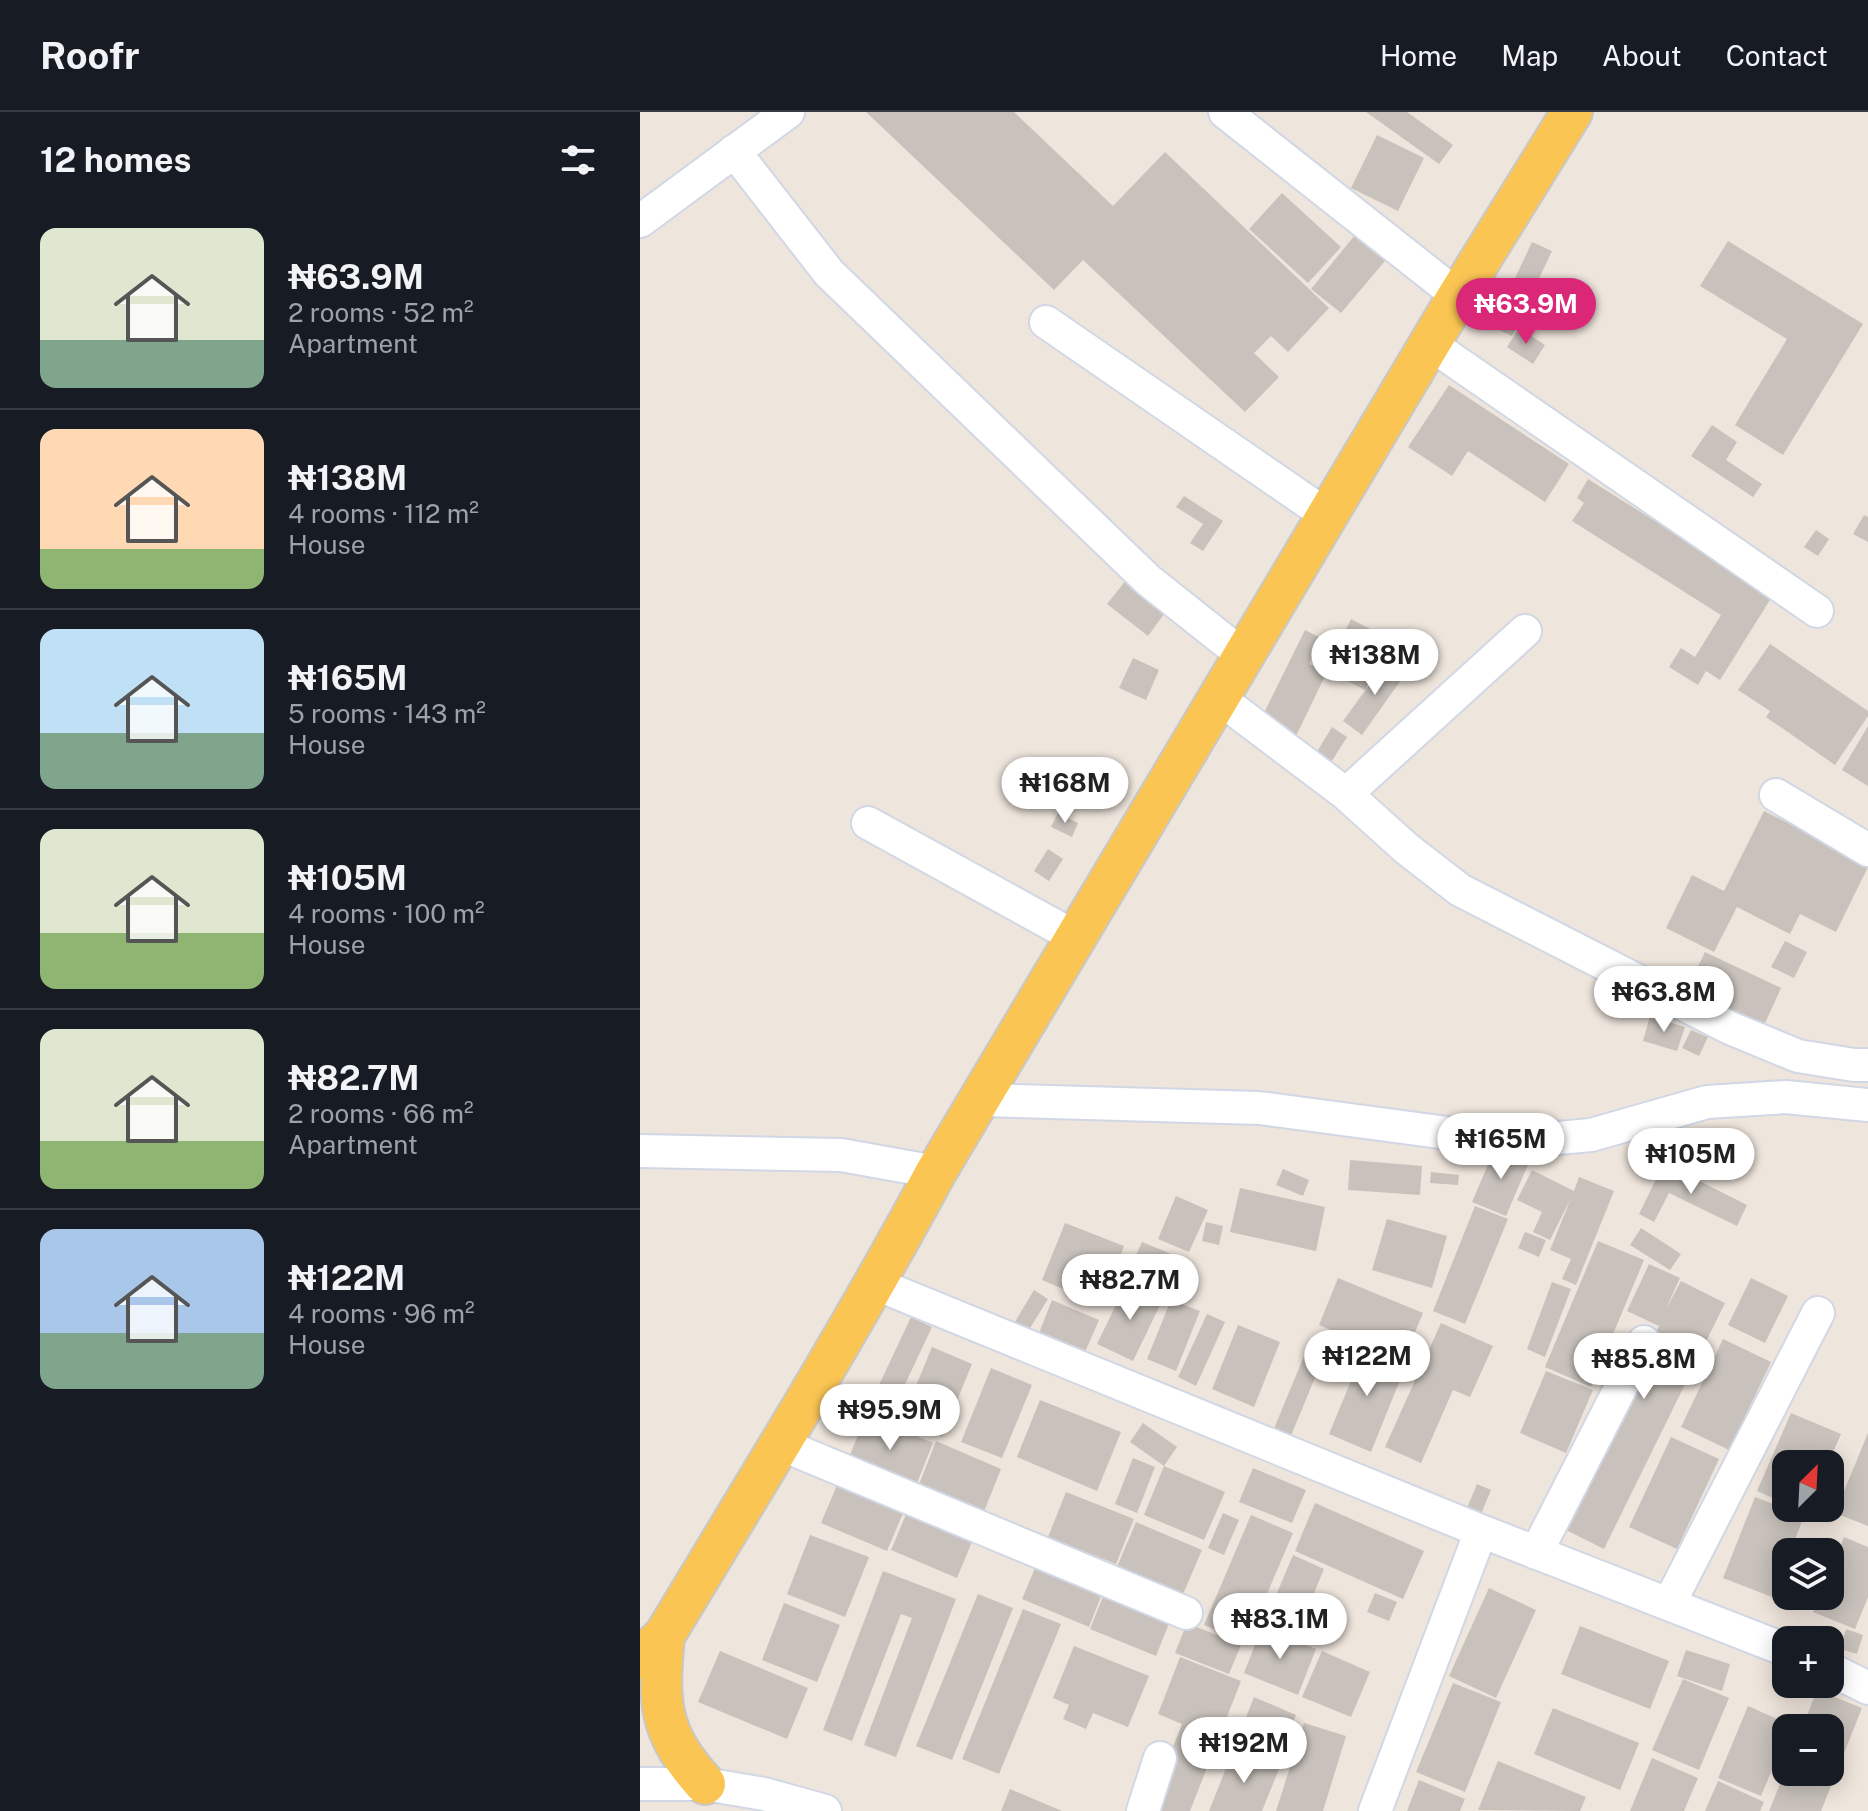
<!DOCTYPE html>
<meta charset="utf-8">
<style>
:root{--surface:#171b24;--page:#20242c;--text:#f1f3f6;--muted:#9ea1a6;--line:#363941;--accent:#db2777}
body{margin:0;font-family:"Public Sans",sans-serif;background:var(--page);color:var(--text);height:100vh;display:flex;flex-direction:column;font-size:30px;white-space:nowrap}
*{box-sizing:border-box;margin:0}
p{font-size:26px;color:var(--muted)}
.icon{flex:none;width:44px;height:44px;fill:none;stroke:currentColor;stroke-width:2;stroke-linecap:round;stroke-linejoin:round}
.map{position:relative;flex:1;overflow:hidden}
.drawer{display:flex;flex-direction:column;background:var(--surface);width:640px}
.drawer>*{flex:none}
.needle{width:52px;rotate:24deg}
.tools{position:absolute;left:1132px;top:1338px;display:grid;gap:16px}
.tools a{display:grid;place-items:center;width:72px;height:72px;border-radius:16px;background:var(--surface);box-shadow:0 4px 20px #0003;font-size:40px}
.price{position:absolute;translate:-50% -68px;padding:0 18px;border-radius:28px;background:#fff;color:#222;font-size:26px;line-height:52px;filter:drop-shadow(0 2px 4px #0008)}
.price::after{content:'';position:absolute;left:50%;top:48px;width:24px;height:18px;margin-left:-12px;background:inherit;clip-path:polygon(0 0,100% 0,50% 100%)}
.price.current{background:var(--accent);color:#fff}
ul{padding:0;list-style:none}
li{display:flex;align-items:center;gap:24px;height:200px;padding:0 40px}
li+li{border-top:2px solid var(--line)}
li span{display:grid;place-items:center;flex:none;width:224px;height:160px;border-radius:16px;color:#555}
li>.icon{margin-inline-start:auto}
span .icon{width:96px;height:96px;fill:#fffc;stroke-width:1}
li b{font-size:34px}
h2{display:flex;justify-content:space-between;align-items:center;height:96px;padding:0 40px;font-size:34px}
header{display:flex;align-items:center;gap:48px;box-sizing:border-box;height:112px;padding:0 40px;background:var(--surface);border-bottom:2px solid var(--line)}
header strong{font-size:38px}
nav{display:flex;gap:44px;margin-inline-start:auto;font-size:28px}
main{display:flex;flex:1;min-height:0}
.map>svg:first-child{display:block}
.building{fill:#c9c2bc}
.lines{fill:none;stroke-linecap:round;stroke-linejoin:round}
.minor-casing{stroke:#d1d7e5;stroke-width:36}
.major-casing{stroke:#c8c8c8;stroke-width:44}
.minor{stroke:#fff;stroke-width:32}
.major{stroke:#fbc554;stroke-width:40}
</style>
<header>
<strong>Roofr</strong>
<nav><a>Home</a><a>Map</a><a>About</a><a>Contact</a></nav>
</header>
<main>
<section class="drawer">
<h2>12 homes<svg class="icon" aria-label="filters" viewBox="0 0 24 24"><path d="M4 7h16M4 17h16"/><circle cx="9" cy="7" r="2"/><circle cx="15" cy="17" r="2"/></svg></h2>
<ul>
<li><span style="background:linear-gradient(#dfe7d0 70%,#7fa58c 0)"><svg class="icon" aria-label="home" viewBox="0 0 24 24"><path d="M3 11l9-7 9 7M6 9v11h12V9"/></svg></span><div><b>₦63.9M</b><p>2 rooms · 52 m²</p><p>Apartment</p></div></li>
<li><span style="background:linear-gradient(#ffd9b3 75%,#8fb573 0)"><svg class="icon" aria-label="home" viewBox="0 0 24 24"><path d="M3 11l9-7 9 7M6 9v11h12V9"/></svg></span><div><b>₦138M</b><p>4 rooms · 112 m²</p><p>House</p></div></li>
<li><span style="background:linear-gradient(#bfe0f5 65%,#7fa58c 0)"><svg class="icon" aria-label="home" viewBox="0 0 24 24"><path d="M3 11l9-7 9 7M6 9v11h12V9"/></svg></span><div><b>₦165M</b><p>5 rooms · 143 m²</p><p>House</p></div></li>
<li><span style="background:linear-gradient(#dfe7d0 65%,#8fb573 0)"><svg class="icon" aria-label="home" viewBox="0 0 24 24"><path d="M3 11l9-7 9 7M6 9v11h12V9"/></svg></span><div><b>₦105M</b><p>4 rooms · 100 m²</p><p>House</p></div></li>
<li><span style="background:linear-gradient(#dfe7d0 70%,#8fb573 0)"><svg class="icon" aria-label="home" viewBox="0 0 24 24"><path d="M3 11l9-7 9 7M6 9v11h12V9"/></svg></span><div><b>₦82.7M</b><p>2 rooms · 66 m²</p><p>Apartment</p></div></li>
<li><span style="background:linear-gradient(#a9c7e8 65%,#7fa58c 0)"><svg class="icon" aria-label="home" viewBox="0 0 24 24"><path d="M3 11l9-7 9 7M6 9v11h12V9"/></svg></span><div><b>₦122M</b><p>4 rooms · 96 m²</p><p>House</p></div></li>
</ul>
</section>
<div class="map">
<svg width="1228" height="1699" viewBox="0 0 1228 1699">
<rect width="100%" height="100%" fill="#eee5dc"/>
<!-- building -->
<path class="building" d="M 226,0 L 374,0 L 473,94 L 525,40 L 689,196 L 648,240 L 631,224 L 614,241 L 639,265 L 605,300 L 443,148 L 414,178 Z
M 726,0 L 767,0 L 813,33 L 799,52 Z
M 737,23 L 784,46 L 758,99 L 711,76 Z
M 642,81 L 701,135 L 668,171 L 609,117 Z
M 719,118 L 750,143 L 701,201 L 671,177 Z
M 1088,129 L 1223,212 L 1143,343 L 1095,313 L 1147,227 L 1060,174 Z
M 892,130 L 912,139 L 872,224 L 852,215 Z
M 879,216 L 905,233 L 893,252 L 867,235 Z
M 809,273 L 929,352 L 905,390 L 828,339 L 812,364 L 768,335 Z
M 1072,313 L 1097,330 L 1086,348 L 1122,372 L 1113,385 L 1051,344 Z
M 948,367 L 1133,483 L 1080,568 L 1066,559 L 1058,573 L 1029,555 L 1041,536 L 1055,545 L 1081,503 L 932,409 L 944,391 L 937,386 Z
M 544,384 L 583,409 L 563,439 L 550,431 L 563,412 L 536,395 Z
M 1224,403 L 1228,405 L 1228,430 L 1213,422 Z
M 1176,418 L 1189,427 L 1178,444 L 1164,435 Z
M 487,467 L 527,498 L 508,524 L 467,492 Z
M 711,507 L 750,527 L 725,578 L 686,558 Z
M 665,518 L 681,526 L 669,552 L 687,560 L 655,626 L 620,609 Z
M 1130,532 L 1228,599 L 1228,604 L 1195,653 L 1126,605 L 1130,599 L 1098,578 Z
M 493,546 L 519,558 L 506,588 L 479,576 Z
M 748,547 L 766,561 L 722,623 L 703,609 Z
M 1228,614 L 1228,674 L 1202,658 Z
M 692,615 L 707,625 L 690,652 L 675,643 Z
M 1124,699 L 1228,751 L 1228,755 L 1196,820 L 1160,802 L 1150,822 L 1097,795 L 1074,840 L 1026,816 L 1052,763 L 1084,779 Z
M 418,701 L 438,711 L 432,725 L 411,715 Z
M 408,737 L 423,747 L 409,769 L 394,759 Z
M 1145,829 L 1167,840 L 1154,866 L 1131,855 Z
M 1065,840 L 1141,876 L 1121,920 L 1044,884 Z
M 1010,904 L 1045,915 L 1037,939 L 1003,929 Z
M 1051,918 L 1068,925 L 1059,944 L 1042,936 Z
M 856,1034 L 890,1048 L 866,1104 L 832,1090 Z
M 710,1048 L 782,1054 L 780,1083 L 708,1078 Z
M 1024,1051 L 1107,1093 L 1097,1114 L 1029,1081 L 1014,1110 L 999,1102 Z
M 643,1057 L 669,1068 L 663,1084 L 636,1073 Z
M 892,1058 L 934,1079 L 939,1065 L 974,1079 L 936,1173 L 922,1167 L 931,1147 L 910,1138 L 931,1086 L 910,1128 L 893,1120 L 902,1100 L 877,1088 Z
M 791,1060 L 819,1063 L 818,1073 L 790,1071 Z
M 600,1076 L 685,1095 L 676,1139 L 590,1120 Z
M 536,1084 L 568,1098 L 549,1140 L 518,1127 Z
M 835,1094 L 868,1107 L 825,1212 L 793,1199 Z
M 747,1107 L 807,1124 L 792,1176 L 732,1158 Z
M 566,1110 L 583,1114 L 579,1133 L 562,1129 Z
M 425,1111 L 484,1134 L 461,1193 L 402,1168 Z
M 1001,1116 L 1041,1142 L 1030,1158 L 990,1133 Z
M 885,1120 L 906,1128 L 899,1145 L 878,1136 Z
M 958,1129 L 1004,1148 L 951,1275 L 905,1255 Z
M 502,1130 L 546,1148 L 531,1184 L 486,1166 Z
M 1009,1152 L 1040,1166 L 1025,1199 L 1041,1169 L 1085,1191 L 964,1437 L 920,1415 L 1019,1214 L 987,1199 Z
M 698,1166 L 783,1201 L 765,1244 L 728,1229 L 726,1233 L 679,1213 Z
M 1111,1166 L 1148,1184 L 1125,1231 L 1088,1213 Z
M 487,1170 L 523,1187 L 493,1249 L 457,1232 Z
M 912,1170 L 931,1177 L 905,1245 L 887,1237 Z
M 394,1178 L 408,1187 L 387,1221 L 373,1213 Z
M 412,1188 L 459,1208 L 445,1240 L 399,1221 Z
M 531,1188 L 560,1199 L 536,1259 L 507,1247 Z
M 567,1202 L 585,1210 L 556,1274 L 538,1265 Z
M 271,1205 L 292,1215 L 260,1283 L 239,1273 Z
M 801,1211 L 853,1234 L 830,1285 L 813,1278 L 781,1351 L 745,1335 Z
M 598,1213 L 640,1230 L 614,1295 L 572,1277 Z
M 1083,1227 L 1131,1250 L 1089,1338 L 1041,1315 Z
M 669,1232 L 686,1239 L 650,1326 L 633,1319 Z
M 719,1234 L 766,1253 L 731,1340 L 689,1322 L 711,1269 L 705,1267 Z
M 292,1235 L 332,1252 L 302,1325 L 262,1308 Z
M 351,1256 L 392,1273 L 362,1346 L 321,1330 Z
M 906,1259 L 953,1278 L 926,1341 L 880,1321 Z
M 400,1288 L 481,1320 L 457,1379 L 377,1345 Z
M 1151,1301 L 1201,1322 L 1188,1352 L 1146,1352 L 1146,1392 L 1117,1379 Z
M 226,1303 L 293,1331 L 275,1376 L 208,1348 Z
M 503,1311 L 537,1335 L 524,1354 L 490,1330 Z
M 1228,1321 L 1228,1414 L 1195,1401 Z
M 1031,1325 L 1079,1347 L 1037,1437 L 989,1415 Z
M 296,1329 L 361,1357 L 343,1402 L 278,1375 Z
M 493,1346 L 515,1355 L 497,1401 L 475,1392 Z
M 524,1354 L 585,1380 L 564,1428 L 504,1403 Z
M 613,1356 L 666,1378 L 652,1411 L 599,1390 Z
M 200,1366 L 266,1394 L 247,1439 L 181,1411 Z
M 837,1372 L 851,1378 L 841,1402 L 827,1396 Z
M 426,1380 L 494,1407 L 476,1452 L 408,1425 Z
M 1115,1385 L 1164,1404 L 1150,1440 L 1146,1440 L 1146,1449 L 1132,1485 L 1083,1466 Z
M 675,1391 L 784,1439 L 763,1487 L 655,1439 Z
M 270,1393 L 336,1420 L 317,1466 L 251,1438 Z
M 583,1401 L 599,1408 L 584,1443 L 568,1436 Z
M 611,1403 L 653,1421 L 606,1531 L 564,1513 Z
M 496,1410 L 562,1438 L 543,1482 L 477,1455 Z
M 170,1423 L 229,1445 L 205,1505 L 147,1482 Z
M 1204,1425 L 1228,1435 L 1228,1485 L 1215,1517 L 1173,1500 L 1180,1484 L 1190,1484 L 1190,1459 Z
M 401,1442 L 467,1469 L 449,1515 L 382,1487 Z
M 653,1443 L 684,1457 L 655,1527 L 623,1514 Z
M 243,1459 L 316,1487 L 256,1645 L 224,1633 L 272,1506 L 261,1502 L 212,1629 L 183,1618 Z
M 468,1472 L 534,1499 L 516,1544 L 450,1517 Z
M 849,1476 L 896,1498 L 856,1586 L 809,1564 Z
M 735,1481 L 757,1490 L 749,1509 L 727,1500 Z
M 338,1482 L 373,1496 L 312,1648 L 276,1634 Z
M 144,1491 L 200,1513 L 177,1570 L 122,1548 Z
M 383,1497 L 421,1512 L 359,1662 L 322,1647 Z
M 547,1511 L 601,1533 L 589,1562 L 535,1541 Z
M 940,1514 L 1029,1549 L 1010,1597 L 921,1562 Z
M 622,1515 L 676,1537 L 658,1583 L 604,1561 Z
M 1206,1517 L 1223,1523 L 1217,1542 L 1200,1537 Z
M 434,1534 L 509,1564 L 488,1615 L 453,1601 L 446,1617 L 423,1607 L 429,1593 L 413,1586 Z
M 1046,1538 L 1090,1552 L 1082,1579 L 1037,1564 Z
M 80,1539 L 168,1576 L 147,1627 L 58,1590 Z
M 682,1539 L 730,1560 L 711,1605 L 662,1585 Z
M 540,1545 L 601,1569 L 550,1699 L 508,1699 L 542,1612 L 518,1602 Z
M 1043,1567 L 1089,1586 L 1059,1658 L 1012,1638 Z
M 813,1571 L 861,1590 L 825,1680 L 776,1660 Z
M 1177,1578 L 1222,1596 L 1181,1699 L 1129,1699 L 1145,1660 L 1190,1660 L 1190,1616 L 1162,1616 Z
M 614,1585 L 656,1603 L 637,1650 L 595,1633 Z
M 1108,1594 L 1151,1613 L 1150,1616 L 1146,1616 L 1146,1625 L 1121,1684 L 1078,1666 Z
M 913,1596 L 999,1631 L 980,1678 L 894,1642 Z
M 664,1611 L 706,1624 L 683,1699 L 636,1699 Z
M 593,1639 L 639,1657 L 622,1699 L 569,1699 Z
M 1012,1646 L 1058,1666 L 1044,1699 L 990,1699 Z
M 858,1649 L 946,1685 L 940,1699 L 838,1698 Z
M 779,1668 L 825,1687 L 820,1699 L 767,1699 Z
M 1078,1669 L 1124,1690 L 1120,1699 L 1065,1699 Z
M 370,1677 L 422,1699 L 361,1699 Z"/>
<g class="lines">
<!-- minor casing -->
<g class="minor-casing">
<path id="minor" d="M 585,0 L 818,184
M 94,39 L 189,161 L 508,468 L 605,545
M 0,109 L 148,0
M 406,210 L 688,404
M 790,232 L 1177,499
M 580,587 L 706,682 L 767,737 L 820,778 L 1090,916 L 1158,944 L 1214,953 L 1228,953
M 706,682 L 885,519
M 1136,683 L 1228,738
M 228,711 L 437,826
M 341,988 L 619,996 L 875,1030 L 951,1023 L 1067,990 L 1146,985 L 1228,993
M 0,1039 L 201,1043 L 296,1060
M 236,1172 L 841,1419 L 1146,1538
M 140,1332 L 546,1501
M 896,1441 L 1004,1230
M 1029,1492 L 1178,1201
M 1190,1557 L 1228,1576
M 0,1672 L 65,1672 L 124,1682 L 185,1699
M 503,1699 L 520,1646
M 735,1699 L 841,1419"/>
</g>
<!-- major casing -->
<g class="major-casing">
<path id="major" d="M 24,1524 C 18,1591 18,1620 65,1672
M 0,1546 L 24,1524 C 117,1370 211,1218 296,1060 L 818,184 L 932,0"/>
</g>
<!-- minor -->
<use href="#minor" class="minor"/>
<!-- major -->
<use href="#major" class="major"/>
</g>
</svg>
<div class="tools">
<a><svg class="needle" viewBox="-14 -14 28 28"><path d="M0-13l5 13h-10z" fill="#e53935"/><path d="M0 13l5-13h-10z" fill="#9ea1a6"/></svg></a>
<a><svg class="icon" aria-label="layers" viewBox="0 0 24 24"><path d="M12 4l9 5-9 5-9-5zM3 14l9 5 9-5"/></svg></a>
<a>+</a>
<a>−</a>
</div>
<b class="price current" style="left:886px;top:234px">₦63.9M</b>
<b class="price" style="left:735px;top:585px">₦138M</b>
<b class="price" style="left:425px;top:713px">₦168M</b>
<b class="price" style="left:1024px;top:922px">₦63.8M</b>
<b class="price" style="left:861px;top:1069px">₦165M</b>
<b class="price" style="left:1051px;top:1084px">₦105M</b>
<b class="price" style="left:490px;top:1210px">₦82.7M</b>
<b class="price" style="left:727px;top:1286px">₦122M</b>
<b class="price" style="left:1004px;top:1289px">₦85.8M</b>
<b class="price" style="left:250px;top:1340px">₦95.9M</b>
<b class="price" style="left:640px;top:1549px">₦83.1M</b>
<b class="price" style="left:604px;top:1673px">₦192M</b>
</div>
</main>
